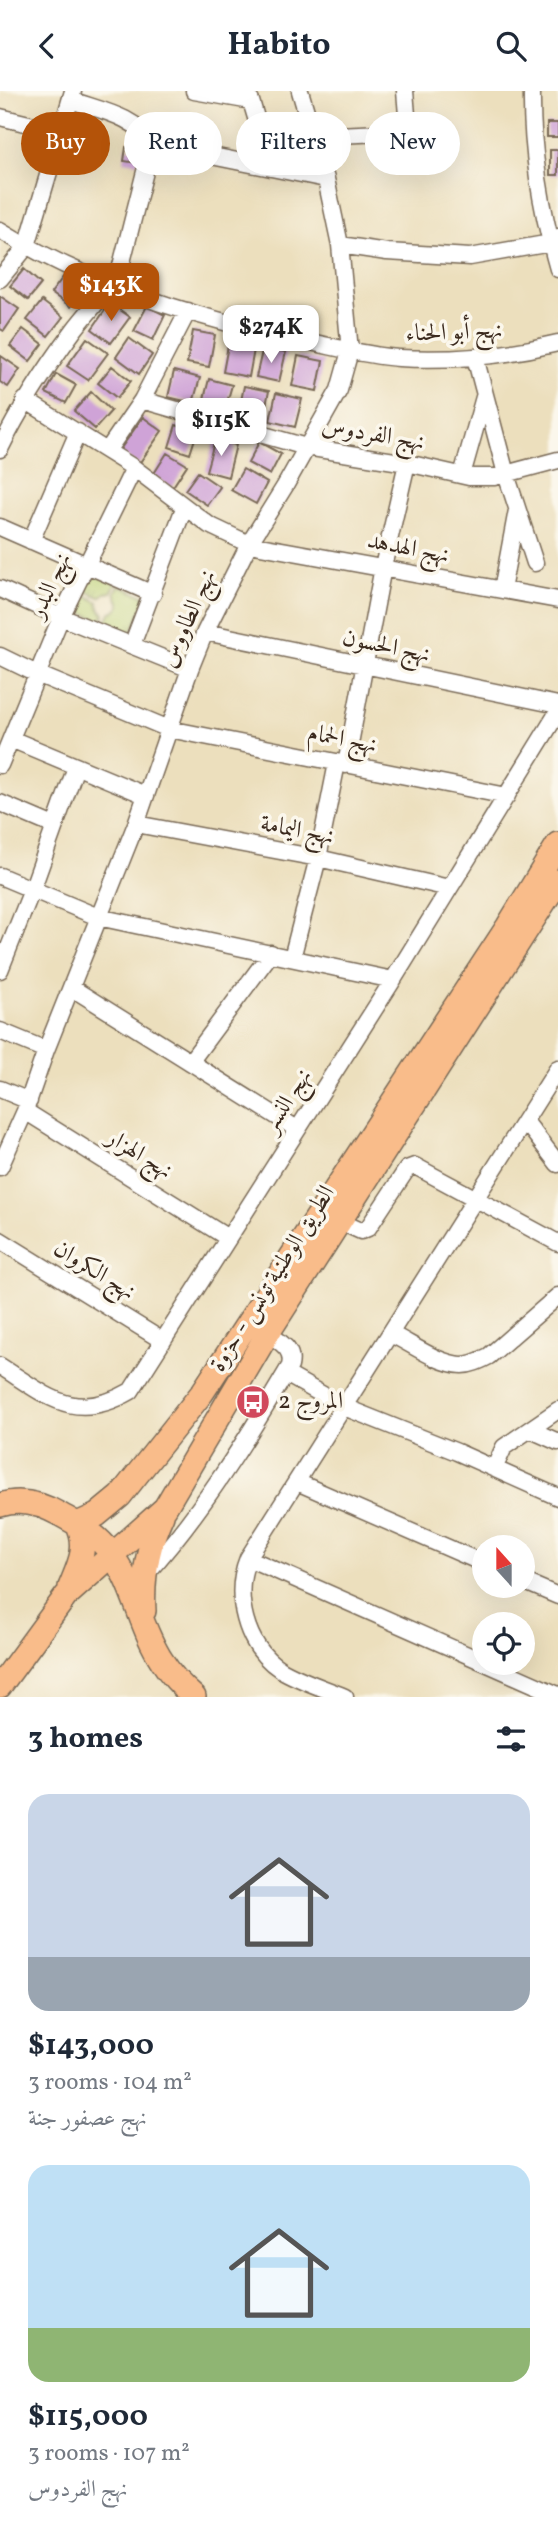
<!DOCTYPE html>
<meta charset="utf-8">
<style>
:root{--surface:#fff;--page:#f2f2f3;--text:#1f2937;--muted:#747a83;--accent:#b45309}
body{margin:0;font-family:Vollkorn,Amiri,serif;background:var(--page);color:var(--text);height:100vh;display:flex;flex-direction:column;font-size:26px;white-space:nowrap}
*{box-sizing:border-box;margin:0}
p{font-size:23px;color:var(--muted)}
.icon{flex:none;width:38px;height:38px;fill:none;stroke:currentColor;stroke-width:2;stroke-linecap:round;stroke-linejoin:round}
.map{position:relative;height:1606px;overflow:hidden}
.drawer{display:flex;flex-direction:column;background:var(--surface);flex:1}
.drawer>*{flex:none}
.hud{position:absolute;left:21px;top:21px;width:516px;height:63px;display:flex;gap:14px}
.needle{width:46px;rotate:339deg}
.buttons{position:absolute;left:472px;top:1444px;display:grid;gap:14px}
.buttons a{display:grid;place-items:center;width:63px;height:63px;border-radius:50%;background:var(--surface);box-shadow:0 7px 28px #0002;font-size:35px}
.price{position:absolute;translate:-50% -60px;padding:0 16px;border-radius:14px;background:#fff;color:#222;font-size:23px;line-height:46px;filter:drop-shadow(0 2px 4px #0008)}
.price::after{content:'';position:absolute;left:50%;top:42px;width:21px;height:16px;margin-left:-10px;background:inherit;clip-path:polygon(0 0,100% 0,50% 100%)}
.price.current{background:var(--accent);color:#fff}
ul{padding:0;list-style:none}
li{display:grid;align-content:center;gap:14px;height:371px;padding:0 28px}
li span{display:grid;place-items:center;height:217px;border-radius:21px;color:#555}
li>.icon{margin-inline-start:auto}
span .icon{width:126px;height:126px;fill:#fffc;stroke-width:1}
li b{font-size:30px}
h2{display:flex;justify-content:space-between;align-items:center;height:84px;padding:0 28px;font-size:30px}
.tag{padding:0 24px;border-radius:32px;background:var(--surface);box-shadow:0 7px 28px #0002;font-size:24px;line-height:63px}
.tag.current{background:var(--accent);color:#fff}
header{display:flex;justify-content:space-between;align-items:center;height:91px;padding:0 28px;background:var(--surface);font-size:32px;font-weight:700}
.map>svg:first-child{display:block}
.park{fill:url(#park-tufts);stroke:#7c7d49;stroke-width:2}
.building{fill:#cfa3d7}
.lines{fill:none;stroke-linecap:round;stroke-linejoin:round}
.minor-casing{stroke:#796956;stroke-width:19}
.highway-casing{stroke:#796956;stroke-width:26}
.minor{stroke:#fff;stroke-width:16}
.highway{stroke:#f9bc8a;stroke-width:23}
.labels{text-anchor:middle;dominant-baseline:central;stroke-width:7;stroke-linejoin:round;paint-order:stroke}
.street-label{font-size:24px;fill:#3b2a1e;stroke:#fbf7ec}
.poi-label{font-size:24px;fill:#3b2a1e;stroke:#fbf7ec;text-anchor:start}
</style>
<header><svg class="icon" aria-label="back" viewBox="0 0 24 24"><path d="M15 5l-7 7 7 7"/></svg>Habito<svg class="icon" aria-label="search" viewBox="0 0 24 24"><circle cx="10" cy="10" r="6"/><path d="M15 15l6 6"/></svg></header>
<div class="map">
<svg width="558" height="1606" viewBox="0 0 558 1606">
<defs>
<pattern id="park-tufts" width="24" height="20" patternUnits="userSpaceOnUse" patternTransform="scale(1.75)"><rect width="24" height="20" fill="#bdd074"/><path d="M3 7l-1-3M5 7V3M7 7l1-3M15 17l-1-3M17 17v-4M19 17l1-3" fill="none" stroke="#a3b364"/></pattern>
</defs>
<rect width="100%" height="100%" fill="#fbf7ec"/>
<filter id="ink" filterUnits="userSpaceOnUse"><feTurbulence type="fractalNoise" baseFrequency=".0143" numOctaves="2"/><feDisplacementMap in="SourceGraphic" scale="14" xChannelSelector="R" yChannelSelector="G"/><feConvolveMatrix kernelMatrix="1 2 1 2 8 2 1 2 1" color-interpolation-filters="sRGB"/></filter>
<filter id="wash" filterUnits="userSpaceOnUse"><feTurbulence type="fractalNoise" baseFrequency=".00686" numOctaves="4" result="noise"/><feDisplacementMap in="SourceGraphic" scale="28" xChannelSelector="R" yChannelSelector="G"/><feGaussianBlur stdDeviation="1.57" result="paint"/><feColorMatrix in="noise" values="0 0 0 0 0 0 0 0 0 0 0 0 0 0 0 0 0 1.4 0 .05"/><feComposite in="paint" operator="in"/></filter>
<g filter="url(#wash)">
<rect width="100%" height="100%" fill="#ecdfbd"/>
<!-- park -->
<path class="park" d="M 89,480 L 116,493 L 111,501 L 105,502 L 100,506 L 79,497 Z
M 119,495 L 147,506 L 131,542 L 106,531 L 110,522 L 118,518 L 120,514 L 115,501 Z
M 78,500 L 98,511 L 99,517 L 104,523 L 102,530 L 69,516 Z"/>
<g id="blocks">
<!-- building -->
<path class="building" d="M 547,32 L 558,32 L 558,46 L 547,46 Z
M 126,56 L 140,61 L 137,72 L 124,70 Z
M 550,59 L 558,59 L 558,84 L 550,84 Z
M 24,178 L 41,193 L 28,209 L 10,195 Z
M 63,186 L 83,200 L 71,216 L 51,202 Z
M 0,205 L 19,218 L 4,240 L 0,238 Z
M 42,210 L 63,226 L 48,245 L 27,229 Z
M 110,212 L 130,226 L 111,252 L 92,238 Z
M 147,215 L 165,224 L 153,249 L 134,240 Z
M 23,238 L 43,253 L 30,270 L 10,255 Z
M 193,240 L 215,244 L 209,276 L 187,272 Z
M 87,247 L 108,262 L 88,289 L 67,275 Z
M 129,247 L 152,264 L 139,283 L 116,266 Z
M 229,249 L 255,253 L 249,286 L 223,281 Z
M 263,256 L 286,261 L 279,291 L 256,286 Z
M 1,265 L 20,278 L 8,296 L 0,291 Z
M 298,265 L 323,270 L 317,300 L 292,295 Z
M 112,275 L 131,290 L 117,307 L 98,292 Z
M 174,280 L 200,287 L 193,312 L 168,306 Z
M 56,283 L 76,294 L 66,312 L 46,302 Z
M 209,288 L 232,294 L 224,322 L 202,316 Z
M 244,295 L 269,300 L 263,329 L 238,325 Z
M 91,301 L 111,320 L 95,338 L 74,320 Z
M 276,302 L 302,308 L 295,336 L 270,330 Z
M 143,326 L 162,340 L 138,374 L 119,360 Z
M 176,334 L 197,341 L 190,363 L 169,356 Z
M 215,348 L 236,354 L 228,386 L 206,380 Z
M 259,351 L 281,363 L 270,384 L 248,372 Z
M 167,362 L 187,374 L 172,397 L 153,384 Z
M 243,378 L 267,392 L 256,413 L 231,399 Z
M 198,381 L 220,396 L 207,414 L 185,399 Z"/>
</g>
</g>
<g filter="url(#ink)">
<use href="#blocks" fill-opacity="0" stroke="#796956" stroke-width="2"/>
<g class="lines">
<!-- minor casing -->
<g class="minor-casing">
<path id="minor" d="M 194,0 L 251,10 L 271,77
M 532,0 C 531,59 542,122 558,178
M 71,9 C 98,19 137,25 152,53 L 326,88
M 0,26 L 62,41
M 313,45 L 406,41 L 408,36 L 405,0
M 0,139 C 90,195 206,230 310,251 C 339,257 369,265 399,267 C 453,270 505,265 558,252
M 340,154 L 387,161 L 470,166 L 551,152 L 558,146
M 0,188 L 27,155 L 73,0
M 475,266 L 506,383 L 535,472
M 25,309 L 134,377 L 209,434 L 249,453 L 558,509
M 142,309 L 306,356 L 407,372 L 469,386 L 494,386 L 558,369
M 0,358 C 21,315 46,277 74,239 C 89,219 108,201 120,179 L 152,53
M 107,360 L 142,309 L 188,220
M 462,384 L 484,306
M 0,436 L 153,503
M 31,450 L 78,341
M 0,498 L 61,526 L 190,578
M 502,499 L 517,419
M 205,541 L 558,614
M 132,554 L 184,417
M 0,565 L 37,583 L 169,638 L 507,705
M 11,648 L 145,704
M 0,674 L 61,526 L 134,377
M 346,674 L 383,476 L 407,372
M 0,712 L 54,735
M 136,733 L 318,767 L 449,797
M 0,785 L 98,826 L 393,889
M 292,867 L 318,767 L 337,672
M 0,879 L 32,799 L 76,676
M 72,897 L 297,1038
M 0,940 L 46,959
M 190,971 L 271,862
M 0,998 L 29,1010
M 25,1020 L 228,1147
M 525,1030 L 558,1073
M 0,1076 L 25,1020 L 46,959 L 136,733 L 190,578 L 205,541 L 249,453 L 285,395 L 339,299 L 350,260 L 340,154 L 326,88 L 300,0
M 339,1130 L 361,1140 L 368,1137 L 407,1078 L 415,1075 L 558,1152
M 0,1149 L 163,1250
M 391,1243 C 412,1253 438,1273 462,1274 C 472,1274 481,1269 489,1265 L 558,1205
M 0,1275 C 48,1305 74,1333 131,1300 L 393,889 L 558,621
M 286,1283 L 344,1316 L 457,1361 L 558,1406
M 531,1339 L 558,1351
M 494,1378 L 504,1356 L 558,1319
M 297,1391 L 485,1473
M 248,1467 L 558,1604
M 145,1484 C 202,1421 247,1348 290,1275 C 294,1258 281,1252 268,1242
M 523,1490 L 558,1505
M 345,1606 C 324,1597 300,1590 280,1578 C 245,1555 233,1504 248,1467 L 558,977"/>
</g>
<!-- highway casing -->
<g class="highway-casing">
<path id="highway" d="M 0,1414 C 22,1407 42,1413 61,1424 C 77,1433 93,1441 105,1455 C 134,1488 138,1534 162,1570 C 171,1584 182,1596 194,1606
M 77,1433 L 97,1424 L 120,1405 L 202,1302 L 508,835 L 558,753
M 70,1496 C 79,1474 89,1456 77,1433
M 144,1520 C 142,1486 148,1454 162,1424
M 0,1595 L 66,1505 L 165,1417 L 268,1242 L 558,790"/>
</g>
<!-- minor -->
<use href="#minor" class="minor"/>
<!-- highway -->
<use href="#highway" class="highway"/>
</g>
</g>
<!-- icons -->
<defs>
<g id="bus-disc" transform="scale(1.75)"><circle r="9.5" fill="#d1495b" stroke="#fbf7ec"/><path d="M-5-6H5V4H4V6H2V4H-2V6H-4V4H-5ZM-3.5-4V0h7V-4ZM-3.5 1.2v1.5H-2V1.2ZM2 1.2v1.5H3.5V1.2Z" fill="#fff"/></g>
</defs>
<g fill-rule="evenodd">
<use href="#bus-disc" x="253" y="1311"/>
</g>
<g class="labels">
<!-- street labels -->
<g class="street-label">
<text transform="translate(454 242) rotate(-2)">نهج أبو الحناء</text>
<text transform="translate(373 344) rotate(10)">نهج الفردوس</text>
<text transform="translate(408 458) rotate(11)">نهج الهدهد</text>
<text transform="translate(51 495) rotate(-65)">نهج البدر</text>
<text transform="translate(189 528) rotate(-66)">نهج الطاووس</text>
<text transform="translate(386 556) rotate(12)">نهج الحسون</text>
<text transform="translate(342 649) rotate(11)">نهج الحمام</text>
<text transform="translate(297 740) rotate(11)">نهج اليمامة</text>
<text transform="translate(288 1010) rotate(-57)">نهج النسر</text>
<text transform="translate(139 1064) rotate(32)">نهج الهزار</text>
<text transform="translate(94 1180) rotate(32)">نهج الكروان</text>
<text transform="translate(273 1188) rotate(-58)">الطريق الوطنية تونس - حزوة</text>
</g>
<!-- poi labels -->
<g class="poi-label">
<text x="278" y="1311">المروج 2</text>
</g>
</g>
</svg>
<div class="buttons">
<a><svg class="needle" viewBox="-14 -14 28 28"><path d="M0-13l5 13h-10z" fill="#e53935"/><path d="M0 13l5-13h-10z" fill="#747a83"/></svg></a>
<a><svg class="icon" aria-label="locate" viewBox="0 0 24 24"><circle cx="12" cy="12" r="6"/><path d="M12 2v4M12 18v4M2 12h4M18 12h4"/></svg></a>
</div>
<b class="price current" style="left:111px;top:232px">$143K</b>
<b class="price" style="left:271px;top:274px">$274K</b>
<b class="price" style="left:221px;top:367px">$115K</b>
<div class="hud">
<a class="tag current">Buy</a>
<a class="tag">Rent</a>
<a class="tag">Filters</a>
<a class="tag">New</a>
</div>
</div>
<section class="drawer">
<h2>3 homes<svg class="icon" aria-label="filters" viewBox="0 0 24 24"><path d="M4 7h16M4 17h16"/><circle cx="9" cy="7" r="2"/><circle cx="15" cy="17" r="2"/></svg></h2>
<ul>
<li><span style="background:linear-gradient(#c9d6e8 75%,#9aa5b1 0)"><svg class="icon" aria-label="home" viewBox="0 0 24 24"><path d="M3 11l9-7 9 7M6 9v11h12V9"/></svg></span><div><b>$143,000</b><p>3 rooms · 104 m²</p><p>نهج عصفور جنة</p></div></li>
<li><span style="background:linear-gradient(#bfe0f5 75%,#8fb573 0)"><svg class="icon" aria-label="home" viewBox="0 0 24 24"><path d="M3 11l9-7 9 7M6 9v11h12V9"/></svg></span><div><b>$115,000</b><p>3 rooms · 107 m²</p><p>نهج الفردوس</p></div></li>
</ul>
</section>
